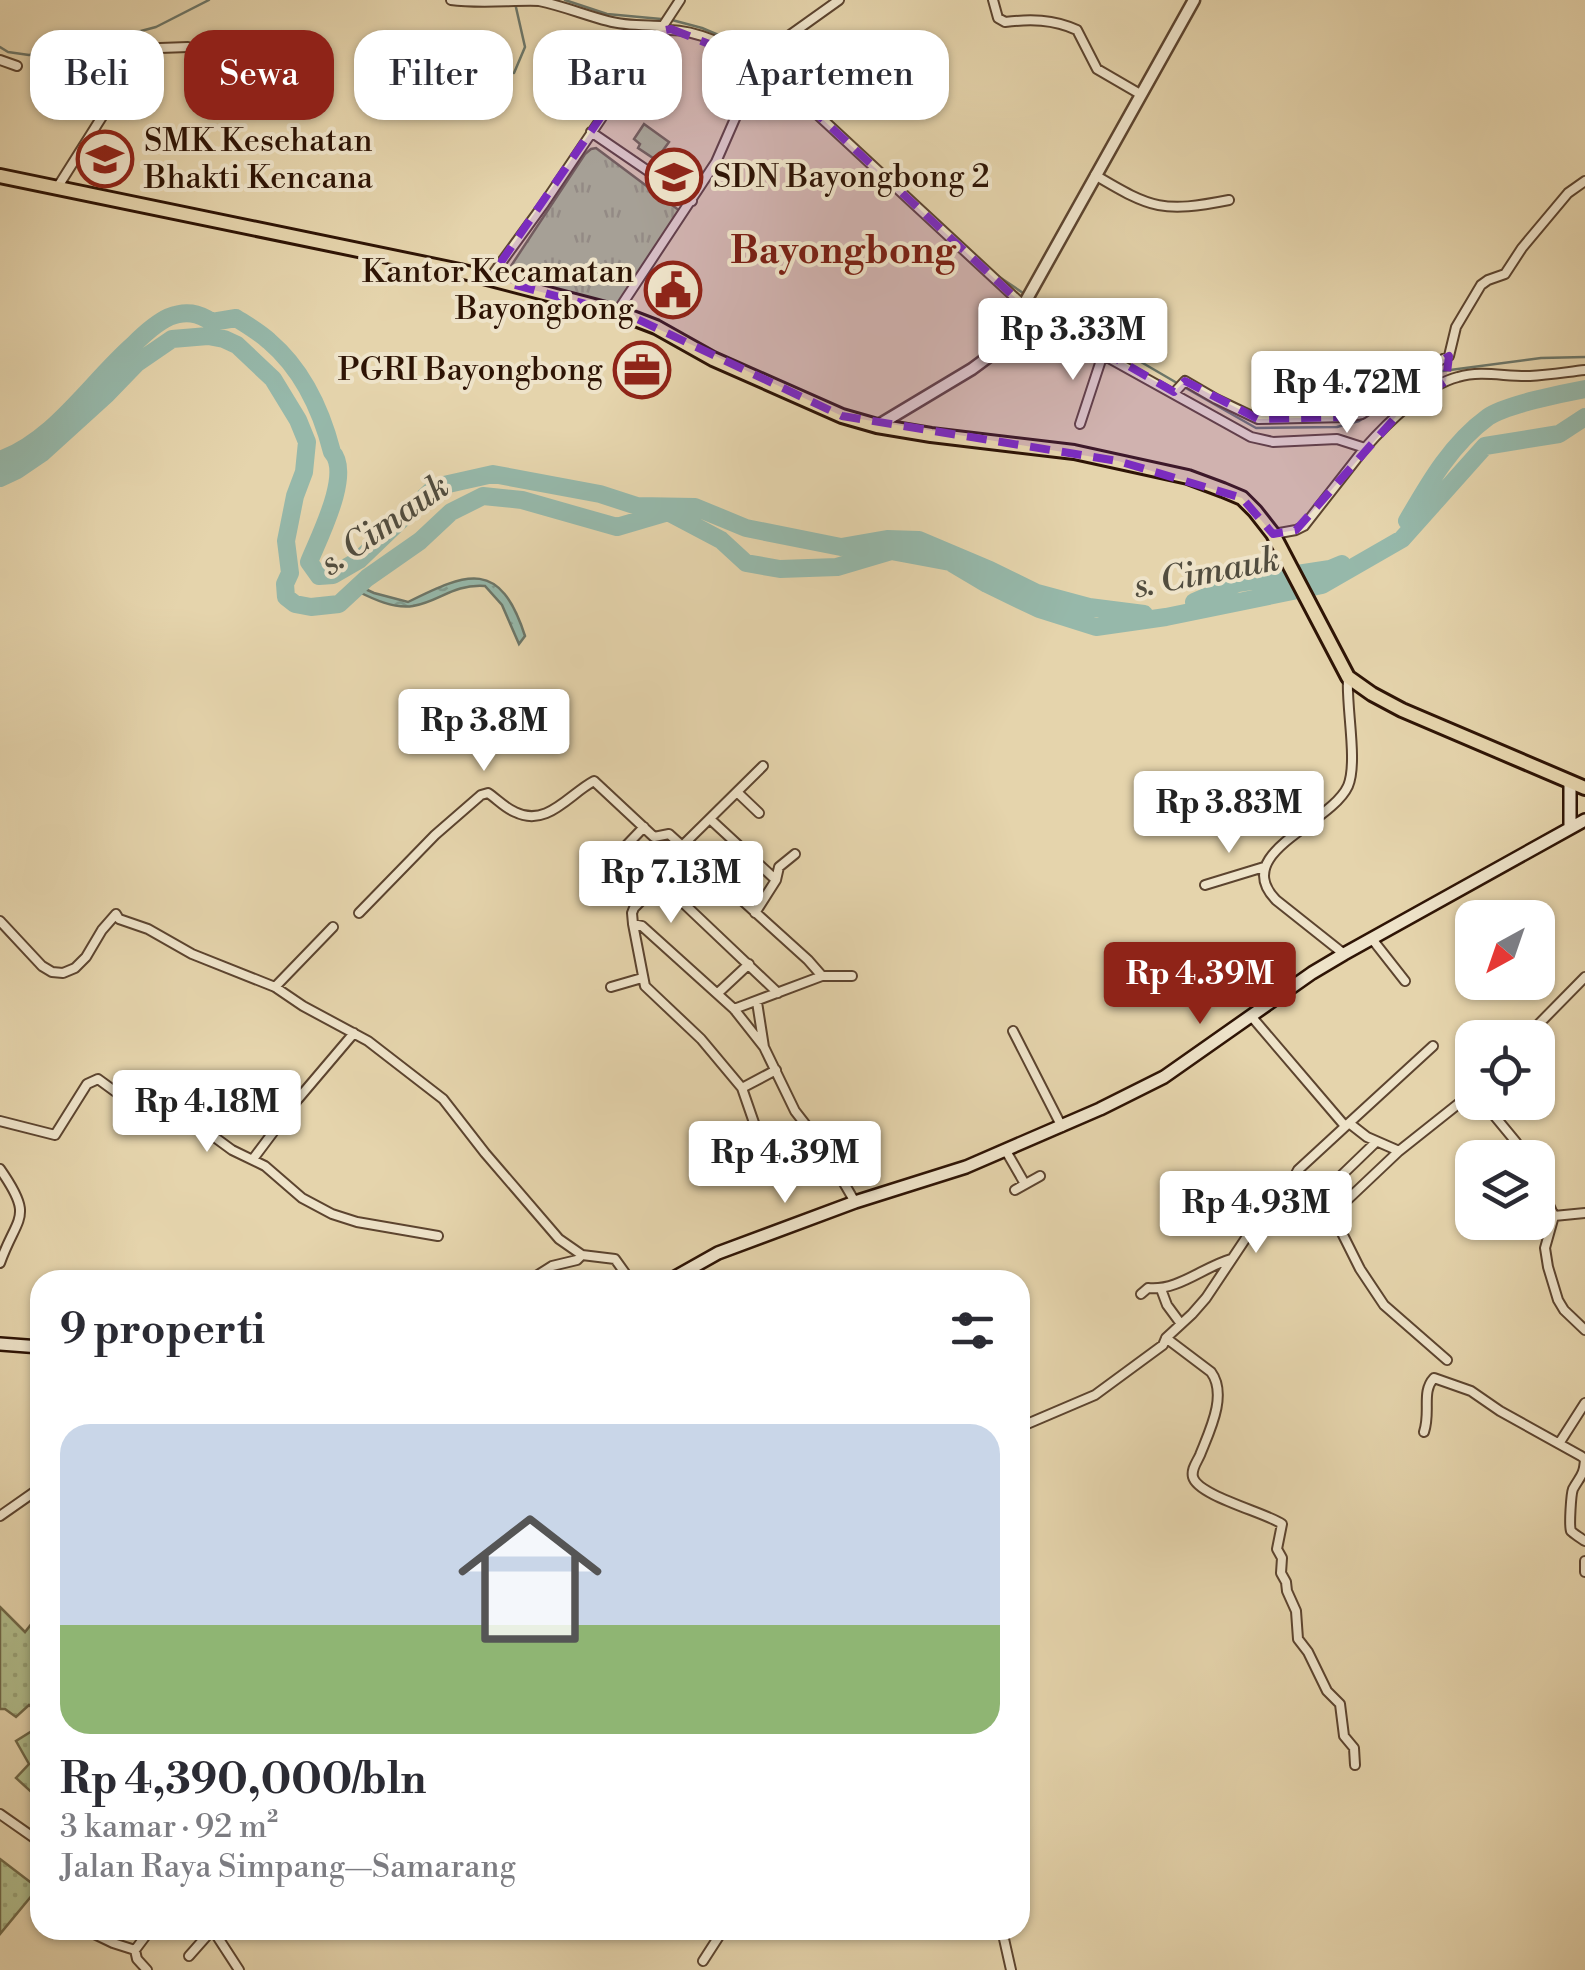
<!DOCTYPE html>
<html lang="id">
<meta charset="utf-8">
<style>
:root{--surface:#fff;--page:#f2f2f3;--text:#2b2b33;--muted:#7c7c81;--accent:#8f2418}
body{margin:0;font-family:"Libre Bodoni",serif;background:var(--page);color:var(--text);height:100vh;display:flex;flex-direction:column;font-size:38px;white-space:nowrap}
*{box-sizing:border-box;margin:0}
p{font-size:32px;color:var(--muted)}
.icon{flex:none;width:55px;height:55px;fill:none;stroke:currentColor;stroke-width:2;stroke-linecap:round;stroke-linejoin:round}
.map{position:relative;flex:1;overflow:hidden}
.details{position:absolute;left:30px;top:1270px;width:1000px;height:670px;display:flex;flex-direction:column;background:var(--surface);border-radius:30px;box-shadow:0 2px 8px #0004}
.details>*{flex:none}
.hud{position:absolute;left:30px;top:30px;width:1000px;height:90px;display:flex;gap:20px}
.needle{width:65px;rotate:220deg}
.buttons{position:absolute;left:1455px;top:900px;display:grid;gap:20px}
.buttons a{display:grid;place-items:center;width:100px;height:100px;border-radius:20px;background:var(--surface);box-shadow:0 2px 8px #0004;font-size:50px}
.price{position:absolute;translate:-50% -85px;padding:0 22px;border-radius:10px;background:#fff;color:#222;font-size:32px;line-height:65px;filter:drop-shadow(0 2px 5px #0008)}
.price::after{content:'';position:absolute;left:50%;top:60px;width:30px;height:22px;margin-left:-15px;background:inherit;clip-path:polygon(0 0,100% 0,50% 100%)}
.price.on{background:var(--accent);color:#fff}
ul{padding:0;list-style:none}
li{display:grid;align-content:center;gap:20px;height:530px;padding:0 30px}
li span{display:grid;place-items:center;height:310px;border-radius:30px;color:#555}
li>.icon{margin-inline-start:auto}
span .icon{width:180px;height:180px;fill:#fffc;stroke-width:1}
li b{font-size:42px}
h2{display:flex;justify-content:space-between;align-items:center;height:120px;padding:0 30px;font-size:42px}
.chip{padding:0 35px;border-radius:30px;background:var(--surface);box-shadow:0 2px 8px #0004;font-size:35px;line-height:90px}
.chip.on{background:var(--accent);color:#fff}
.map>svg:first-child{display:block}
.grass{fill:url(#grass-dots);stroke:#706848;stroke-width:2.5}
.park{fill:url(#park-tufts);stroke:#706848;stroke-width:2.5}
.pitch{fill:#b1bd8c;stroke:#706848;stroke-width:2.5}
.water{fill:url(#water-ripples);stroke:#6c7668;stroke-width:2.5}
.lines{fill:none;stroke-linecap:round;stroke-linejoin:round}
.stream{stroke:#6c7668;stroke-width:2.5}
.river{stroke:#96b8aa;stroke-width:18}
.minor-casing{stroke:#5c442f;stroke-width:12}
.tertiary-casing{stroke:#5c442f;stroke-width:15}
.secondary-casing{stroke:#2e1405;stroke-width:16}
.primary-casing{stroke:#2e1405;stroke-width:18}
.minor{stroke:#eee3c9;stroke-width:8}
.tertiary{stroke:#eee3c9;stroke-width:10}
.secondary{stroke:#eee3c9;stroke-width:11}
.primary{stroke:#e5d4ac;stroke-width:12}
.marked{fill:#7b2cbf;fill-opacity:0.2;stroke:#7b2cbf;stroke-width:8;stroke-dasharray:20 12;stroke-linejoin:round}
.labels{text-anchor:middle;dominant-baseline:central;stroke-width:8;stroke-linejoin:round;paint-order:stroke}
.poi-label{font-size:32px;fill:#2e1405;stroke:#eee3c9;text-anchor:start}
.water-label{font-size:35px;font-style:italic;fill:#524d3f;stroke:#eee3c9}
.quarter-label{font-size:38px;font-weight:bold;fill:#7a1f14;stroke:#eee3c9}
</style>
<div class="map">
<svg width="1585" height="1970" viewBox="0 0 1585 1970">
<defs>
<pattern id="grass-dots" width="8" height="8" patternUnits="userSpaceOnUse" patternTransform="scale(2.5)"><rect width="8" height="8" fill="#b1bd8c"/><path d="M2 2h.1M6 6h.1" fill="none" stroke="#99a277" stroke-width="1.8" stroke-linecap="round"/></pattern>
<pattern id="park-tufts" width="24" height="20" patternUnits="userSpaceOnUse" patternTransform="scale(2.5)"><rect width="24" height="20" fill="#b1bd8c"/><path d="M3 7l-1-3M5 7V3M7 7l1-3M15 17l-1-3M17 17v-4M19 17l1-3" fill="none" stroke="#99a277"/></pattern>
<pattern id="water-ripples" width="26" height="14" patternUnits="userSpaceOnUse" patternTransform="scale(2.5)"><rect width="26" height="14" fill="#96b8aa"/><path d="M2 4q2-2 4 0t4 0M15 11q2-2 4 0t4 0" fill="none" stroke="#829d91"/></pattern>
</defs>
<rect width="100%" height="100%" fill="#e5d4ac"/>
<filter id="stains"><feTurbulence type="fractalNoise" baseFrequency=".002" numOctaves="4"/><feColorMatrix values="0 0 0 0 .2 0 0 0 0 .09 0 0 0 0 .02 0 0 0 .5 -.17"/></filter>
<radialGradient id="worn" r=".72"><stop offset=".6" stop-color="#630" stop-opacity="0"/><stop offset="1" stop-color="#630" stop-opacity=".3"/></radialGradient>
<!-- grass -->
<path class="grass" d="M 0,1607 L 25,1632 L 40,1613 L 40,1714 L 29,1705 L 16,1717 L 5,1709 L 0,1709 Z
M 40,1726 L 40,1800 L 16,1778 L 29,1764 L 16,1741 Z
M 0,1859 L 38,1888 L 0,1934 Z"/>
<!-- park -->
<path class="park" d="M 596,148 L 680,211 L 618,313 L 501,281 L 585,154 L 591,149 Z"/>
<!-- pitch -->
<path class="pitch" d="M 644,124 L 669,142 L 656,160 L 638,148 L 640,144 L 634,139 Z"/>
<!-- water -->
<path class="water" d="M 367,578 L 363,588 L 374,593 L 408,602 C 468,572 500,559 525,636 L 519,644 L 502,605 L 485,586 C 452,584 441,601 413,606 C 394,609 373,599 357,591 Z"/>
<g class="lines">
<!-- stream -->
<path class="stream" d="M 565,0 L 607,14 L 672,20 L 702,28 L 756,51 L 854,143
M 0,47 L 8,52 L 29,55 L 103,41 L 156,27 L 209,0
M 514,73 L 525,47 L 515,3
M 995,274 L 1026,295
M 1033,299 L 1177,383
M 1184,387 L 1256,428 L 1337,427 L 1359,421 L 1376,409
M 1386,402 L 1435,372 L 1541,358 L 1585,357"/>
<!-- river -->
<path class="river" d="M 0,460 C 55,440 90,383 133,345 C 143,335 156,323 169,317 C 186,310 198,313 212,322 L 236,318 C 247,325 259,332 269,341 C 303,370 321,409 332,452 C 352,474 319,537 309,562 L 319,576 L 333,575 L 359,560 L 435,487 L 493,474 L 600,494 L 637,506 L 695,507 L 746,528 L 841,547 L 887,539 L 919,540 L 990,570 L 1037,593 L 1089,607 L 1144,614
M 0,478 L 17,470 L 42,453 L 107,394 L 137,363 L 172,339 L 208,336 L 224,339 L 237,345 L 273,379 L 298,420 L 307,442 L 304,472 L 295,496 L 286,541 L 290,573 L 285,584 L 286,597 L 295,604 L 311,607 L 339,604 L 367,578 L 420,541 L 451,512 L 483,496 L 522,500 L 617,527 L 668,512 L 721,540 L 746,563 L 780,569 L 837,567 L 891,551 L 950,562 L 987,584 L 1039,609 L 1096,627 L 1166,617 L 1322,585 L 1402,539 L 1485,446 L 1559,434 L 1585,417
M 1407,521 C 1429,483 1451,444 1488,417 C 1505,405 1563,393 1585,389
M 1194,602 L 1238,583 L 1330,569 L 1342,564"/>
<!-- minor casing -->
<g class="minor-casing">
<path id="minor" d="M 451,0 C 480,4 512,0 539,1 C 563,6 585,15 608,21 C 625,26 645,25 663,26 L 662,29
M 993,0 L 998,18 L 1005,22 C 1030,19 1053,19 1077,30 L 1097,69 L 1140,94
M 663,26 L 680,0
M 0,60 L 17,66
M 591,132 L 692,201
M 1095,175 C 1152,209 1163,213 1229,200
M 57,188 L 134,66 L 160,48 L 188,47
M 490,278 L 543,205 L 660,31 C 689,25 740,50 765,66 L 1023,305 L 1107,357 L 1251,437 L 1273,442 L 1337,439 L 1365,448 C 1387,423 1426,385 1458,377 C 1482,370 1506,377 1530,376 C 1548,375 1567,372 1585,370
M 617,312 L 716,162 L 737,114 L 767,63 L 790,35 L 839,0
M 1174,393 L 1185,381 L 1216,399 L 1258,419 L 1347,417 L 1362,414 L 1380,402 L 1407,377 L 1449,356 L 1456,327 L 1481,285 L 1488,280 L 1505,274 L 1522,248 L 1568,193 L 1585,181
M 1080,424 L 1103,354
M 1274,534 L 1296,530 L 1304,526 L 1365,448
M 737,792 L 759,813
M 710,819 L 776,880
M 682,846 L 763,766
M 601,872 L 644,827
M 660,881 L 778,993
M 1205,885 L 1264,867
M 359,913 L 435,835 L 481,795 L 488,793 C 497,799 505,808 515,812 C 547,828 569,794 594,781 L 654,837 L 669,834 L 808,960 L 822,976
M 755,913 L 776,880 L 779,867 L 795,854
M 0,921 L 42,966 L 52,972 L 63,973 L 75,968 L 86,957 L 102,930 L 116,914 L 119,919 L 148,929 L 192,954 L 275,987 L 303,1006 L 368,1041 L 443,1099 L 485,1153 L 559,1239 L 582,1255 L 615,1259 L 630,1280
M 633,924 L 632,913 L 634,908 L 689,853
M 1372,939 L 1405,981
M 1344,954 L 1276,900 C 1230,852 1330,825 1348,786 C 1358,762 1346,707 1348,678
M 275,987 L 333,927
M 611,987 L 642,978
M 718,993 L 749,964
M 757,1002 L 764,1047
M 734,1009 L 822,976 L 852,976
M 1251,1016 L 1345,1126
M 1013,1031 L 1062,1127
M 1525,1038 L 1585,977
M 742,1088 L 776,1070
M 1483,1102 L 1516,1142 L 1525,1158
M 0,1121 L 55,1135 L 87,1084 L 98,1079 L 124,1098 L 198,1125 L 232,1150 L 265,1166 L 302,1198 L 332,1214 L 357,1222 L 438,1236
M 1349,1123 L 1433,1046
M 760,1140 L 742,1088 L 701,1039 L 645,986 L 633,924 L 642,926 L 734,1009 L 764,1047 L 795,1111 L 823,1147 L 855,1202
M 1006,1151 L 1025,1184
M 1399,1151 L 1344,1203 L 1338,1210 L 1335,1219 L 1360,1269 L 1384,1305 L 1447,1360
M 253,1159 L 298,1099 L 354,1033
M 0,1169 C 35,1219 17,1215 0,1263
M 1538,1181 L 1554,1216
M 1015,1190 L 1040,1176
M 1318,1198 L 1376,1142
M 1585,1213 L 1554,1216 L 1545,1248 L 1548,1267 L 1558,1300 L 1564,1310 L 1585,1330
M 530,1280 L 552,1266 L 577,1260 L 582,1255
M 1161,1289 L 1167,1305 L 1181,1324
M 1141,1294 L 1148,1288 C 1178,1291 1203,1267 1231,1259
M 1166,1338 L 1211,1372 C 1228,1395 1209,1432 1200,1455 C 1197,1462 1191,1469 1193,1477 C 1198,1496 1267,1513 1282,1524 L 1277,1549 L 1282,1558 L 1281,1573 L 1286,1582 L 1287,1591 L 1296,1611 L 1298,1639 L 1308,1652 L 1327,1691 L 1340,1704 L 1344,1736 L 1354,1748 L 1355,1765
M 1020,1427 L 1095,1395 L 1163,1345 L 1166,1338 L 1192,1314 L 1206,1298 L 1246,1238 L 1284,1196 L 1298,1170 L 1349,1123 L 1367,1137 L 1399,1151 L 1472,1093
M 1424,1432 C 1431,1411 1421,1392 1434,1378 L 1471,1391 L 1500,1411 L 1581,1456 L 1585,1459 C 1584,1476 1580,1476 1573,1489 C 1571,1494 1569,1526 1571,1531 C 1573,1533 1583,1540 1585,1541
M 1560,1442 L 1585,1403
M 0,1516 L 40,1488
M 1585,1561 L 1585,1572
M 0,1814 L 40,1842
M 86,1930 L 113,1943 L 135,1950 L 150,1930
M 213,1930 L 239,1970
M 1002,1930 L 1011,1970
M 135,1950 L 137,1959 L 147,1970
M 189,1956 L 212,1930
M 703,1961 L 723,1930"/>
</g>
<!-- tertiary casing -->
<g class="tertiary-casing">
<path id="tertiary" d="M 877,426 L 972,369 L 999,349 L 1194,0"/>
</g>
<!-- secondary casing -->
<g class="secondary-casing">
<path id="secondary" d="M 1570,828 L 1570,783
M 670,1280 L 718,1253 L 855,1202 L 966,1167 L 1100,1109 L 1164,1077 L 1312,973 L 1344,954 L 1585,820
M 0,1344 L 40,1347"/>
</g>
<!-- primary casing -->
<g class="primary-casing">
<path id="primary" d="M 0,176 L 460,271 L 617,312 L 656,327 L 713,359 L 842,416 L 877,426 L 931,435 L 1074,452 L 1188,477 L 1223,490 L 1242,498 L 1255,511 L 1273,534 L 1348,677 L 1372,694 L 1402,710 L 1585,788"/>
</g>
<!-- minor -->
<use href="#minor" class="minor"/>
<!-- tertiary -->
<use href="#tertiary" class="tertiary"/>
<!-- secondary -->
<use href="#secondary" class="secondary"/>
<!-- primary -->
<use href="#primary" class="primary"/>
</g>
<!-- marked area -->
<path class="marked" d="M 671,29 L 765,66 L 1023,305 L 1174,392 L 1185,381 L 1258,419 L 1347,417 L 1449,356 L 1446,381 L 1401,411 L 1296,530 L 1273,534 L 1242,498 L 1118,461 L 842,416 L 633,317 L 490,278 L 660,31 Z"/>
<!-- icons -->
<defs>
<g id="school-ring" transform="scale(2.875)"><circle r="9.5" fill="#eee3c9" stroke="#8f2418" stroke-width="1.5"/><path d="M0-5L7-2L0 1L-7-2ZM-4 1L0 2.5L4 1V4Q0 6-4 4Z" fill="#8f2418"/></g>
<g id="civic-ring" transform="scale(2.875)"><circle r="9.5" fill="#eee3c9" stroke="#8f2418" stroke-width="1.5"/><path d="M-.6-6.5H3V-4.5H.6V-3L4-1V1h2V6H-6V1h2V-1L-.6-3ZM-1.2 2.5V6h2.4V2.5Z" fill="#8f2418"/></g>
<g id="office-ring" transform="scale(2.875)"><circle r="9.5" fill="#eee3c9" stroke="#8f2418" stroke-width="1.5"/><path d="M-6-3h4V-5.5h4V-3h4V5H-6ZM-1-4.5V-3h2v-1.5ZM-6 0V1H6V0Z" fill="#8f2418"/></g>
</defs>
<g fill-rule="evenodd">
<use href="#school-ring" x="105" y="159"/>
<use href="#school-ring" x="674" y="177"/>
<use href="#civic-ring" x="673" y="290"/>
<use href="#office-ring" x="642" y="370"/>
</g>
<g class="labels">
<!-- poi labels -->
<g class="poi-label">
<text x="144" y="141">SMK Kesehatan<tspan x="144" dy="37">Bhakti Kencana</tspan></text>
<text x="713" y="177">SDN Bayongbong 2</text>
<text x="634" y="272" text-anchor="end">Kantor Kecamatan<tspan x="634" dy="37">Bayongbong</tspan></text>
<text x="603" y="370" text-anchor="end">PGRI Bayongbong</text>
</g>
<!-- water labels -->
<g class="water-label">
<text transform="translate(385 525) rotate(-35)">s. Cimauk</text>
<text transform="translate(1207 573) rotate(-11)">s. Cimauk</text>
</g>
<!-- quarter labels -->
<g class="quarter-label">
<text x="843" y="251">Bayongbong</text>
</g>
</g>
<rect width="100%" height="100%" filter="url(#stains)"/>
<rect width="100%" height="100%" fill="url(#worn)"/>
</svg>
<div class="buttons">
<a><svg class="needle" viewBox="-14 -14 28 28"><path d="M0-13l5 13h-10z" fill="#e53935"/><path d="M0 13l5-13h-10z" fill="#7c7c81"/></svg></a>
<a><svg class="icon" aria-label="locate" viewBox="0 0 24 24"><circle cx="12" cy="12" r="6"/><path d="M12 2v4M12 18v4M2 12h4M18 12h4"/></svg></a>
<a><svg class="icon" aria-label="layers" viewBox="0 0 24 24"><path d="M12 4l9 5-9 5-9-5zM3 14l9 5 9-5"/></svg></a>
</div>
<b class="price" style="left:1073px;top:383px">Rp 3.33M</b>
<b class="price" style="left:1347px;top:436px">Rp 4.72M</b>
<b class="price" style="left:484px;top:774px">Rp 3.8M</b>
<b class="price" style="left:1229px;top:856px">Rp 3.83M</b>
<b class="price" style="left:671px;top:926px">Rp 7.13M</b>
<b class="price on" style="left:1200px;top:1027px">Rp 4.39M</b>
<b class="price" style="left:207px;top:1155px">Rp 4.18M</b>
<b class="price" style="left:785px;top:1206px">Rp 4.39M</b>
<b class="price" style="left:1256px;top:1256px">Rp 4.93M</b>
<div class="hud">
<a class="chip">Beli</a>
<a class="chip on">Sewa</a>
<a class="chip">Filter</a>
<a class="chip">Baru</a>
<a class="chip">Apartemen</a>
</div>
<section class="details">
<h2>9 properti<svg class="icon" aria-label="filters" viewBox="0 0 24 24"><path d="M4 7h16M4 17h16"/><circle cx="9" cy="7" r="2"/><circle cx="15" cy="17" r="2"/></svg></h2>
<ul>
<li><span style="background:linear-gradient(#c9d6e8 65%,#8fb573 0)"><svg class="icon" aria-label="home" viewBox="0 0 24 24"><path d="M3 11l9-7 9 7M6 9v11h12V9"/></svg></span><div><b>Rp 4,390,000/bln</b><p>3 kamar · 92 m²</p><p>Jalan Raya Simpang—Samarang</p></div></li>
</ul>
</section>
</div>
